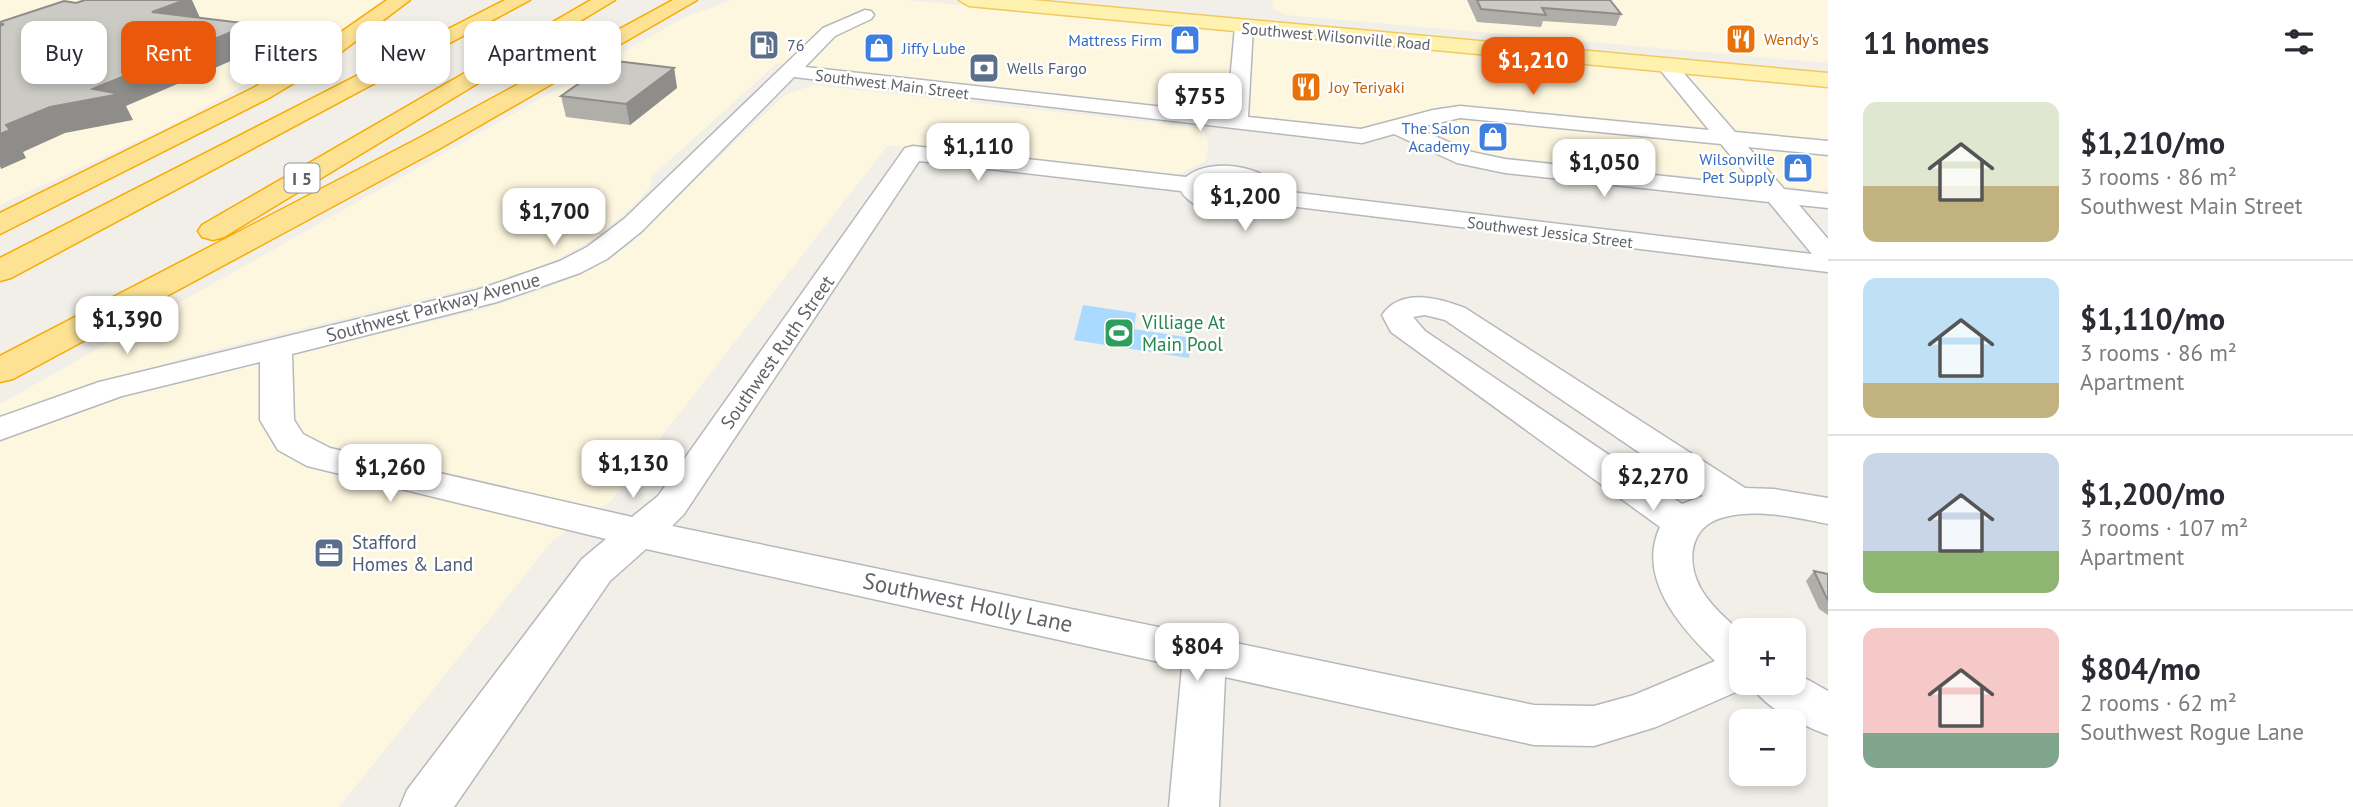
<!DOCTYPE html>
<meta charset="utf-8">
<style>
:root{--surface:#fff;--page:#f2f2f3;--text:#2b2b33;--muted:#7c7c81;--line:#e1e1e2;--accent:#ea580c}
body{margin:0;font-family:"PT Sans",sans-serif;background:var(--page);color:var(--text);height:100vh;display:flex;flex-direction:column;font-size:26px;white-space:nowrap}
*{box-sizing:border-box;margin:0}
p{font-size:23px;color:var(--muted)}
.icon{flex:none;width:38px;height:38px;fill:none;stroke:currentColor;stroke-width:2;stroke-linecap:round;stroke-linejoin:round}
.map{position:relative;flex:1;overflow:hidden}
.details{display:flex;flex-direction:column;background:var(--surface);width:525px}
.details>*{flex:none}
.top-card{position:absolute;left:21px;top:21px;width:665px;height:63px;display:flex;gap:14px}
.fabs{position:absolute;left:1729px;top:618px;display:grid;gap:14px}
.fabs a{display:grid;place-items:center;width:77px;height:77px;border-radius:14px;background:var(--surface);box-shadow:0 4px 10px #0003;font-size:35px}
.price{position:absolute;translate:-50% -60px;padding:0 16px;border-radius:14px;background:#fff;color:#222;font-size:23px;line-height:46px;filter:drop-shadow(0 2px 4px #0008)}
.price::after{content:'';position:absolute;left:50%;top:42px;width:21px;height:16px;margin-left:-10px;background:inherit;clip-path:polygon(0 0,100% 0,50% 100%)}
.price.active{background:var(--accent);color:#fff}
ul{padding:0;list-style:none}
li{display:flex;align-items:center;gap:21px;height:175px;padding:0 35px}
li+li{border-top:2px solid var(--line)}
li span{display:grid;place-items:center;flex:none;width:196px;height:140px;border-radius:14px;color:#555}
li>.icon{margin-inline-start:auto}
span .icon{width:84px;height:84px;fill:#fffc;stroke-width:1}
li b{font-size:30px}
h2{display:flex;justify-content:space-between;align-items:center;height:84px;padding:0 35px;font-size:30px}
.pill{padding:0 24px;border-radius:14px;background:var(--surface);box-shadow:0 4px 10px #0003;font-size:24px;line-height:63px}
.pill.active{background:var(--accent);color:#fff}
main{display:flex;flex:1;min-height:0}
.map>svg:first-child{display:block}
.commercial{fill:#fef7e0}
.water{fill:#aadaff}
.lines{fill:none;stroke-linecap:round;stroke-linejoin:round}
.minor-casing{stroke:#b5b8bc;stroke-width:3}
.major-casing{stroke:#f2c960;stroke-width:3}
.highway-casing{stroke:#f9ab00;stroke-width:3}
.minor{fill:#fff;fill-rule:evenodd}
.major{fill:#fff2af;fill-rule:evenodd}
.highway{fill:#fde293;fill-rule:evenodd}
.wall{fill:#afaea9}
.shaded-wall{fill:#8f8d8a}
.building{fill:#cccac5;stroke:#8f8d8a;stroke-width:2}
.labels{text-anchor:middle;dominant-baseline:central;stroke-width:5;stroke-linejoin:round;paint-order:stroke}
.far-street-label{font-size:16px;fill:#5f6368;stroke:#fff}
.far-food-label{font-size:16px;fill:#c56008;stroke:#fff;text-anchor:start}
.far-shop-label{font-size:16px;fill:#366cbe;stroke:#fff;text-anchor:end}
.far-service-label{font-size:16px;fill:#4e5e75;stroke:#fff;text-anchor:start}
.shield{fill:#fff;stroke:#8f9295;stroke-width:2}
.shield-label{font-size:18px;font-weight:bold;fill:#5f6368}
.street-label{font-size:19px;fill:#5f6368;stroke:#fff}
.leisure-label{font-size:19px;fill:#27864d;stroke:#fff;text-anchor:start}
.service-label{font-size:19px;fill:#4e5e75;stroke:#fff;text-anchor:start}
.near-street-label{font-size:23px;fill:#5f6368;stroke:#fff}
</style>
<main>
<div class="map">
<svg width="1828" height="807" viewBox="0 0 1828 807">
<rect width="100%" height="100%" fill="#f1efe8"/>
<!-- commercial -->
<path class="commercial" d="M 0,0 L 383,0 L 336,34 L 178,122 L 0,205 Z
M 732,0 L 905,0 L 1828,85 L 1828,191 L 1479,154 L 1431,134 L 1290,121 L 777,63 L 651,177 L 650,187 L 636,203 L 599,236 L 532,273 L 197,354 L 42,401 L 0,419 L 0,404 L 685,17 Z
M 1273,0 L 1828,0 L 1828,63 L 1287,15 L 1272,8 Z
M 813,85 L 1193,127 L 1204,132 L 1209,144 L 1205,161 L 1169,179 L 888,145 L 612,500 L 553,540 L 339,807 L 0,807 L 0,440 L 34,424 L 122,394 L 481,310 L 545,289 L 593,269 L 626,247 L 783,96 Z"/>
<!-- water -->
<path class="water" d="M 1083,305 L 1136,313 L 1134,329 L 1191,338 L 1189,358 L 1074,340 Z"/>
<g class="lines">
<!-- minor casing -->
<g class="minor-casing">
<path id="minor" d="M 865,10 L 871,11 L 874,15 L 871,19 L 835,36 L 805,67 L 1227,114 L 1235,27 L 1244,22 L 1253,27 L 1248,117 L 1361,129 L 1433,110 L 1460,106 L 1709,130 L 1657,66 L 1667,60 L 1674,62 L 1735,132 L 1828,141 L 1828,155 L 1748,147 L 1784,189 L 1828,194 L 1828,208 L 1799,205 L 1828,239 L 1828,272 L 1281,205 C 1261,229 1195,216 1181,191 L 919,161 L 684,514 L 672,526 L 1534,705 L 1594,706 L 1634,695 L 1715,661 C 1681,628 1636,578 1660,527 L 1391,332 L 1382,315 C 1401,287 1439,298 1465,308 L 1745,488 L 1774,489 L 1828,498 L 1828,524 C 1795,517 1755,508 1721,518 C 1689,528 1686,562 1701,589 C 1711,606 1727,620 1741,632 L 1741,682 L 1794,682 L 1794,672 L 1828,691 L 1828,735 C 1804,726 1763,708 1752,685 L 1656,727 L 1594,746 L 1534,745 L 1225,677 L 1219,807 L 1169,807 L 1182,667 L 646,549 L 610,581 L 454,807 L 400,807 L 407,790 L 582,559 L 606,539 L 307,466 L 278,450 L 260,420 L 260,362 L 122,396 L 0,440 L 0,417 L 99,382 L 477,290 L 560,261 L 587,247 L 624,219 L 823,28 ZM 794,77 L 1362,143 L 1394,134 L 1457,163 L 1505,173 L 1769,202 L 1812,254 L 1282,191 C 1265,165 1210,157 1186,177 L 913,146 L 905,148 L 658,496 L 632,517 L 330,448 L 303,434 L 294,420 L 292,354 L 497,302 L 580,273 L 607,259 L 642,231 ZM 1460,118 L 1721,144 L 1756,186 L 1505,159 L 1472,152 L 1416,128 ZM 1220,180 C 1236,181 1252,182 1261,197 C 1244,208 1220,202 1205,189 L 1206,184 ZM 1425,315 L 1445,320 L 1703,496 L 1682,504 L 1425,331 L 1413,317 Z"/>
</g>
<!-- major casing -->
<g class="major-casing">
<path id="major" d="M 959,0 L 1032,0 L 1828,73 L 1828,87 L 969,6 Z"/>
</g>
<!-- highway casing -->
<g class="highway-casing">
<path id="highway" d="M 387,0 L 410,0 L 324,65 L 269,98 L 0,234 L 0,213 L 253,88 L 308,55 Z
M 505,0 L 530,0 L 11,278 L 0,281 L 0,258 Z
M 591,0 L 615,0 L 224,237 L 213,240 L 202,237 L 198,231 L 202,225 Z
M 673,0 L 697,0 L 439,149 L 13,379 L 0,382 L 0,356 L 421,137 Z"/>
</g>
<!-- minor -->
<use href="#minor" class="minor"/>
<!-- major -->
<use href="#major" class="major"/>
<!-- highway -->
<use href="#highway" class="highway"/>
</g>
<!-- wall -->
<path class="wall" d="M 1467,0 L 1610,0 L 1621,14 L 1616,26 L 1543,21 L 1541,27 L 1477,22 Z
M 674,68 L 677,88 L 630,125 L 566,117 L 561,96 Z
M 1814,571 L 1828,574 L 1828,615 L 1819,609 L 1806,581 Z"/>
<!-- shaded-wall -->
<path class="shaded-wall" d="M 185,0 L 192,0 L 201,20 L 152,12 Z
M 251,24 L 261,48 L 126,106 L 133,120 L 65,133 L 23,152 L 26,158 L 1,169 L 0,166 L 0,134 L 6,125 Z
M 674,68 L 677,88 L 630,125 L 626,104 Z"/>
<!-- building -->
<path class="building" d="M 85,0 L 185,0 L 152,12 L 251,24 L 93,89 L 120,94 L 50,107 L 6,125 L 10,130 L 0,134 L 0,26 L 4,24 L 0,24 L 0,22 L 64,1 L 76,3 Z
M 1477,0 L 1610,0 L 1621,14 L 1542,8 L 1546,15 L 1481,9 Z
M 616,61 L 674,68 L 626,104 L 561,96 L 608,63 Z
M 1814,571 L 1828,574 L 1828,600 L 1827,599 Z"/>
<!-- icons -->
<defs>
<g id="restaurant-square" transform="scale(1.575)"><rect x="-9" y="-9" width="18" height="18" rx="4" fill="#e8710a" stroke="#fff"/><path d="M-5-6h1v4h1v-4h1v4h1v-4h1v5L-1.5 .5V6h-2V.5L-5-1ZM5-6V6H3V1.5H1.5Q1.5-4 5-6Z" fill="#fff"/></g>
<g id="shop-square" transform="scale(1.575)"><rect x="-9" y="-9" width="18" height="18" rx="4" fill="#3f7fe0" stroke="#fff"/><path d="M-5-2.5h2.3a2.7 3.5 0 0 1 5.4 0H5L5.5 6h-11ZM-1.5-2.5h3a1.5 2.3 0 0 0-3 0Z" fill="#fff"/></g>
<g id="fuel-square" transform="scale(1.575)"><rect x="-9" y="-9" width="18" height="18" rx="4" fill="#5c6f8a" stroke="#fff"/><path d="M-5.5-6h7V0h2V4h1.3V-2.5L3-4.5l.8-.8L6-3V5H2.5V1h-1V6h-7ZM-4.2-4.7v3.2H.2V-4.7Z" fill="#fff"/></g>
<g id="bank-square" transform="scale(1.575)"><rect x="-9" y="-9" width="18" height="18" rx="4" fill="#5c6f8a" stroke="#fff"/><path d="M-6-4H6V4H-6ZM0-2.3a2.3 2.3 0 1 0 0 4.6a2.3 2.3 0 1 0 0-4.6Z" fill="#fff"/></g>
<g id="stadium-square" transform="scale(1.575)"><rect x="-9" y="-9" width="18" height="18" rx="4" fill="#2e9e5b" stroke="#fff"/><path d="M0-5a6.5 5 0 1 0 0 10a6.5 5 0 1 0 0-10ZM-3.5-1.8h7v3.6h-7Z" fill="#fff"/></g>
<g id="office-square" transform="scale(1.575)"><rect x="-9" y="-9" width="18" height="18" rx="4" fill="#5c6f8a" stroke="#fff"/><path d="M-6-3h4V-5.5h4V-3h4V5H-6ZM-1-4.5V-3h2v-1.5ZM-6 0V1H6V0Z" fill="#fff"/></g>
</defs>
<g fill-rule="evenodd">
<use href="#restaurant-square" x="1741" y="39"/>
<use href="#shop-square" x="1185" y="40"/>
<use href="#fuel-square" x="764" y="45"/>
<use href="#shop-square" x="879" y="48"/>
<use href="#bank-square" x="984" y="68"/>
<use href="#restaurant-square" x="1306" y="87"/>
<use href="#shop-square" x="1493" y="137"/>
<use href="#shop-square" x="1798" y="168"/>
<use href="#stadium-square" x="1119" y="333"/>
<use href="#office-square" x="329" y="553"/>
</g>
<g class="labels">
<!-- far-street labels -->
<g class="far-street-label">
<text transform="translate(1336 36) rotate(5)">Southwest Wilsonville Road</text>
<text transform="translate(892 84) rotate(7)">Southwest Main Street</text>
<text transform="translate(1550 232) rotate(7)">Southwest Jessica Street</text>
</g>
<!-- far-food labels -->
<g class="far-food-label">
<text x="1764" y="39">Wendy's</text>
<text x="1329" y="87">Joy Teriyaki</text>
</g>
<!-- far-shop labels -->
<g class="far-shop-label">
<text x="1162" y="40">Mattress Firm</text>
<text x="902" y="48" text-anchor="start">Jiffy Lube</text>
<text x="1470" y="128">The Salon<tspan x="1470" dy="18">Academy</tspan></text>
<text x="1775" y="159">Wilsonville<tspan x="1775" dy="18">Pet Supply</tspan></text>
</g>
<!-- far-service labels -->
<g class="far-service-label">
<text x="787" y="45">76</text>
<text x="1007" y="68">Wells Fargo</text>
</g>
<!-- shield labels -->
<rect class="shield" x="284.5" y="163.5" width="35" height="29" rx="5"/>
<g class="shield-label">
<text x="302" y="178">I 5</text>
</g>
<!-- street labels -->
<g class="street-label">
<text transform="translate(433 307) rotate(-15)">Southwest Parkway Avenue</text>
<text transform="translate(777 352) rotate(-55)">Southwest Ruth Street</text>
</g>
<!-- leisure labels -->
<g class="leisure-label">
<text x="1142" y="322">Villiage At<tspan x="1142" dy="22">Main Pool</tspan></text>
</g>
<!-- service labels -->
<g class="service-label">
<text x="352" y="542">Stafford<tspan x="352" dy="22">Homes &amp; Land</tspan></text>
</g>
<!-- near-street labels -->
<g class="near-street-label">
<text transform="translate(968 602) rotate(12)">Southwest Holly Lane</text>
</g>
</g>
</svg>
<div class="fabs">
<a>+</a>
<a>−</a>
</div>
<b class="price active" style="left:1533px;top:97px">$1,210</b>
<b class="price" style="left:1200px;top:133px">$755</b>
<b class="price" style="left:978px;top:183px">$1,110</b>
<b class="price" style="left:1604px;top:199px">$1,050</b>
<b class="price" style="left:1245px;top:233px">$1,200</b>
<b class="price" style="left:554px;top:248px">$1,700</b>
<b class="price" style="left:127px;top:356px">$1,390</b>
<b class="price" style="left:633px;top:500px">$1,130</b>
<b class="price" style="left:390px;top:504px">$1,260</b>
<b class="price" style="left:1653px;top:513px">$2,270</b>
<b class="price" style="left:1197px;top:683px">$804</b>
<div class="top-card">
<a class="pill">Buy</a>
<a class="pill active">Rent</a>
<a class="pill">Filters</a>
<a class="pill">New</a>
<a class="pill">Apartment</a>
</div>
</div>
<section class="details">
<h2>11 homes<svg class="icon" aria-label="filters" viewBox="0 0 24 24"><path d="M4 7h16M4 17h16"/><circle cx="9" cy="7" r="2"/><circle cx="15" cy="17" r="2"/></svg></h2>
<ul>
<li><span style="background:linear-gradient(#dfe7d0 60%,#c2b280 0)"><svg class="icon" aria-label="home" viewBox="0 0 24 24"><path d="M3 11l9-7 9 7M6 9v11h12V9"/></svg></span><div><b>$1,210/mo</b><p>3 rooms · 86 m²</p><p>Southwest Main Street</p></div></li>
<li><span style="background:linear-gradient(#bfe0f5 75%,#c2b280 0)"><svg class="icon" aria-label="home" viewBox="0 0 24 24"><path d="M3 11l9-7 9 7M6 9v11h12V9"/></svg></span><div><b>$1,110/mo</b><p>3 rooms · 86 m²</p><p>Apartment</p></div></li>
<li><span style="background:linear-gradient(#c9d6e8 70%,#8fb573 0)"><svg class="icon" aria-label="home" viewBox="0 0 24 24"><path d="M3 11l9-7 9 7M6 9v11h12V9"/></svg></span><div><b>$1,200/mo</b><p>3 rooms · 107 m²</p><p>Apartment</p></div></li>
<li><span style="background:linear-gradient(#f6c9c9 75%,#7fa58c 0)"><svg class="icon" aria-label="home" viewBox="0 0 24 24"><path d="M3 11l9-7 9 7M6 9v11h12V9"/></svg></span><div><b>$804/mo</b><p>2 rooms · 62 m²</p><p>Southwest Rogue Lane</p></div></li>
</ul>
</section>
</main>
